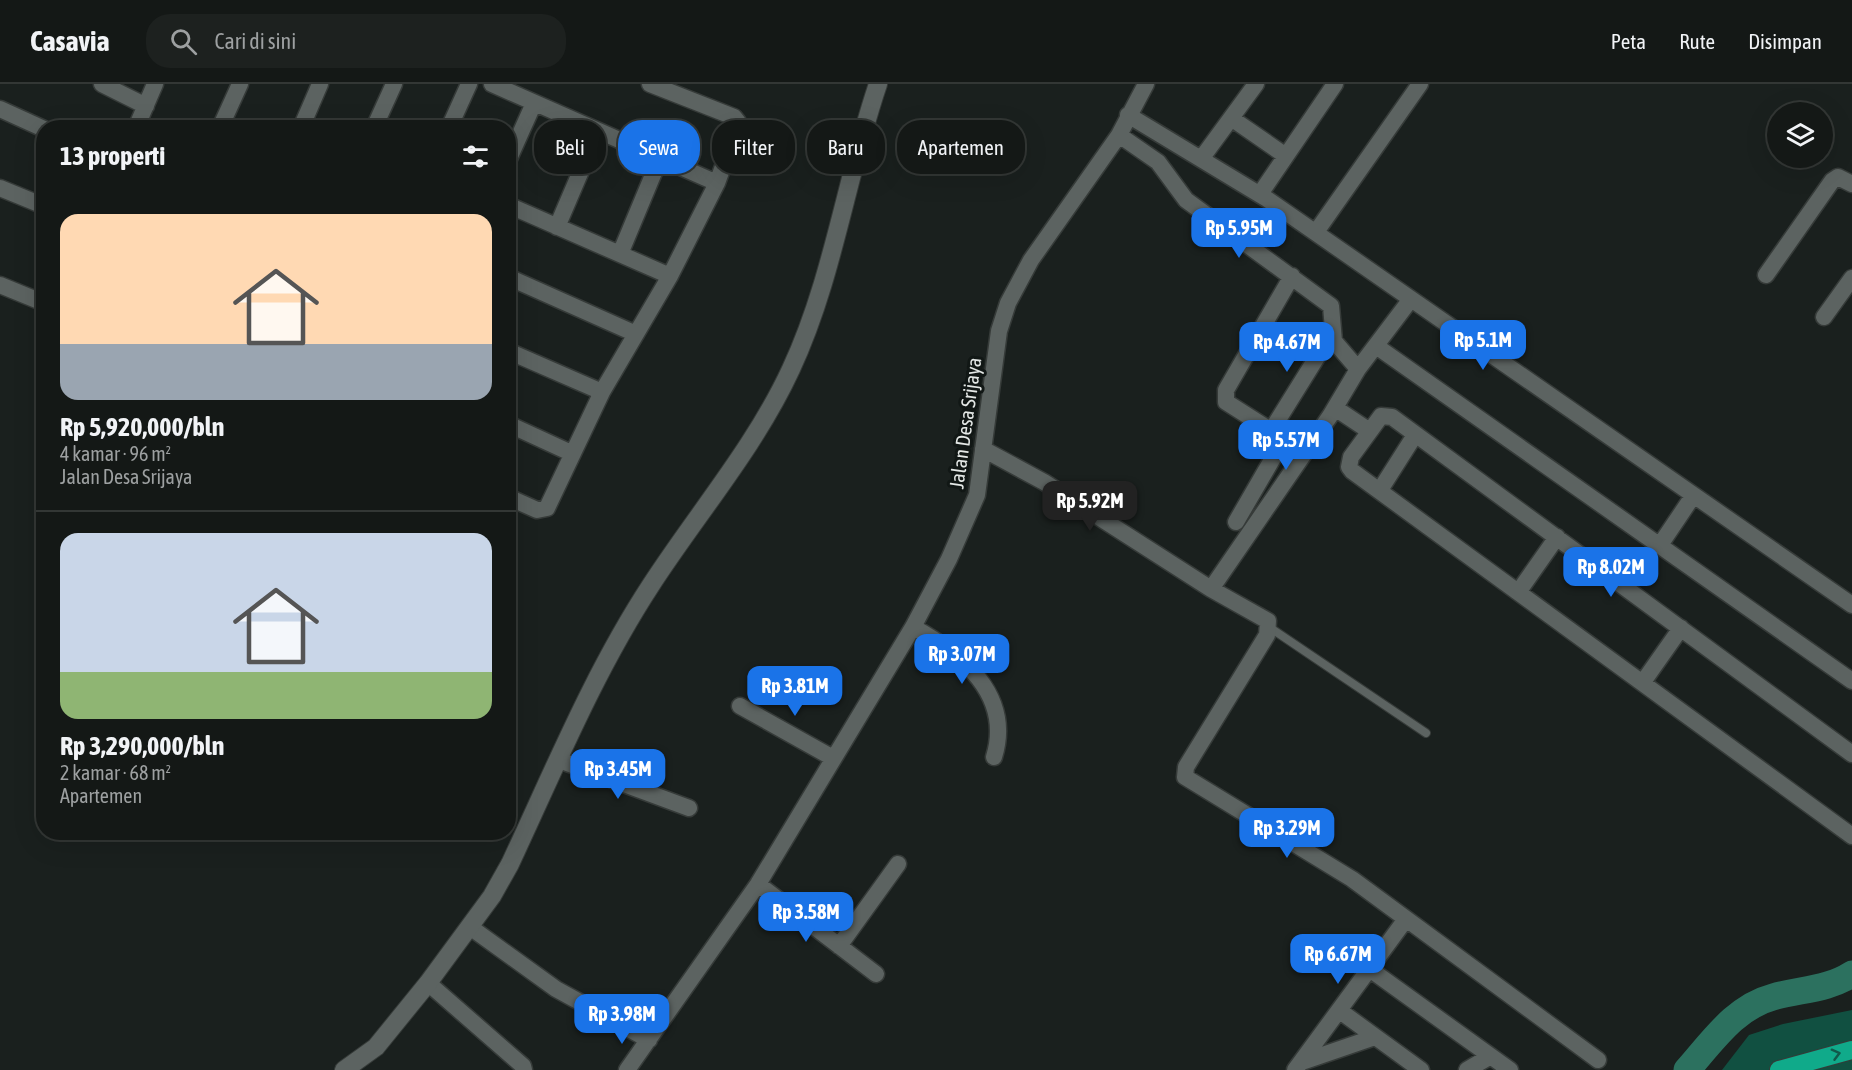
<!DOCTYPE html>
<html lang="id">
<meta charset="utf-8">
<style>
:root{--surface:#141816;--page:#1d211f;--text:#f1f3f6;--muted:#9da0a1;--line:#333735;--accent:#1a73e8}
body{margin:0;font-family:"Asap Condensed",sans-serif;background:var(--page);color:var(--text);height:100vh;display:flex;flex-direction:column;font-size:22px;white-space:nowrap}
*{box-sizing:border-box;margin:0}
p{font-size:20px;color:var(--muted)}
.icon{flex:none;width:33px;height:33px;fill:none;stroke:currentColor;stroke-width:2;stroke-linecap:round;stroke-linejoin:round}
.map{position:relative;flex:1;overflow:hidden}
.side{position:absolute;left:36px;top:36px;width:480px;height:720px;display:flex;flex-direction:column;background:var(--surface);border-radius:24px;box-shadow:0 6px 24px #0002,0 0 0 2px var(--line)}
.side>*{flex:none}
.banner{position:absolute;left:534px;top:36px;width:570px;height:54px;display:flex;gap:12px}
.buttons{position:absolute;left:1767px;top:18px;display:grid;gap:12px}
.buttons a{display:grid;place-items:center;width:66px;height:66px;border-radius:50%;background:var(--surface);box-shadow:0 6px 24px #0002,0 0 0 2px var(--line);font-size:30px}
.price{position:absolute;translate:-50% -51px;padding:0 14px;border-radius:12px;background:var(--accent);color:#fff;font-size:20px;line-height:39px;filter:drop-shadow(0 2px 3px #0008)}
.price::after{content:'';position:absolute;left:50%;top:36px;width:18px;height:14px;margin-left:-9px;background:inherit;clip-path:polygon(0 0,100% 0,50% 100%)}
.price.selected{background:#222;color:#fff}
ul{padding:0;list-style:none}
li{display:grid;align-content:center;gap:12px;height:318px;padding:0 24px}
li+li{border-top:2px solid var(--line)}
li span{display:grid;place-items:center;height:186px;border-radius:18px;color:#555}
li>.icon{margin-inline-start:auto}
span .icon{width:108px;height:108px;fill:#fffc;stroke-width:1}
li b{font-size:26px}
h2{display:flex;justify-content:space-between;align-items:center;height:72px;padding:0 24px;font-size:26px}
.chip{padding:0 21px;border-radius:24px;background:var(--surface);box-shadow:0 6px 24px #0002,0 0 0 2px var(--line);font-size:21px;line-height:54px}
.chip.selected{background:var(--accent);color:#fff}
header{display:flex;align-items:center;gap:36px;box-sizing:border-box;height:84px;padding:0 30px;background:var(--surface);border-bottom:2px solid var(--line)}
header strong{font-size:28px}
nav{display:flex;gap:33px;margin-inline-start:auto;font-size:21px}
.search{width:420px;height:54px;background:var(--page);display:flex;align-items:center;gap:15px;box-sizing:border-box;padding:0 21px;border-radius:24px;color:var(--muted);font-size:22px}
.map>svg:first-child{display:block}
.green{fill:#115041}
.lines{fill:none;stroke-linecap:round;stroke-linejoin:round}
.river{stroke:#2c715f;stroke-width:27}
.lane-casing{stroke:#363b39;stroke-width:10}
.street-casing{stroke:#363b39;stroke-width:19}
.secondary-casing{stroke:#363b39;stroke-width:20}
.highway-casing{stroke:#363b39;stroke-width:20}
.lane{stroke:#5c6361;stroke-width:8}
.street{stroke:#5c6361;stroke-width:16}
.secondary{stroke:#5c6361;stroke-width:18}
.highway{stroke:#10aa8a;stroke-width:18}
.oneway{stroke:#11594a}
.labels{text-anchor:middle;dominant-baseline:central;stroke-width:6;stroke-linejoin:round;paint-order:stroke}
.street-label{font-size:20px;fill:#e4e8e6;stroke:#111715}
</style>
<header>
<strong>Casavia</strong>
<div class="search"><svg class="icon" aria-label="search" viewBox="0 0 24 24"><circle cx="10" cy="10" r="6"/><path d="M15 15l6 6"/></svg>Cari di sini</div>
<nav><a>Peta</a><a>Rute</a><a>Disimpan</a></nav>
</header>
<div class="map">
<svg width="1852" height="986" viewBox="0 0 1852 986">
<rect width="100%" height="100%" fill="#1a201e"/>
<!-- green -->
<path class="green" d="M 1852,926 L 1852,986 L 1722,986 L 1749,951 L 1783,940 Z"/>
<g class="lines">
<!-- river -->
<path class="river" d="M 1687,986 C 1712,958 1735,923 1773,913 C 1801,905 1827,906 1852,890"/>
<!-- lane casing -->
<g class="lane-casing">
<path id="lane" d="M 1269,543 L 1426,649"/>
</g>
<!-- street casing -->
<g class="street-casing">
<path id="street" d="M 102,0 L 146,22
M 492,0 L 717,99
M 0,25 L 44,45
M 1128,31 L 1267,115 L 1852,521
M 1231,34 L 1286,72
M 136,44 L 155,0
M 220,44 L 240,0
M 301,44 L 320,0
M 374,44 L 394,0
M 449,44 L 469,0
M 1119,51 L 1158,78 L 1186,116 L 1331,222 L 1334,257 L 1358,285
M 1201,75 L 1256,0
M 508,77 L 534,19
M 0,104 L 44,122
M 1260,110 L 1335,0
M 508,121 L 670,192
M 557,143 L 598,47
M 1316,148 L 1420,0
M 620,170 L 660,74
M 1766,191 L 1832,97 L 1838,93 L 1852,100
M 508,193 L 636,250
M 0,201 L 44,219
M 1824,233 L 1852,194
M 1376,262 L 1852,597
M 508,267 L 602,308
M 1335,324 L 1368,346
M 508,340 L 571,369
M 1271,347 L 1332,249
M 983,365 L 1044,398 L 1211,505 L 1268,537 L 1267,551 L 1186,683 L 1185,693 L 1352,795 L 1598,976
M 1380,406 L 1415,351
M 508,413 L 537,426 L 547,424 L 602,308 L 670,192 L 717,99 L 737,44 L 738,38 L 734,33 L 650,0
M 1236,438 L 1284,355 L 1226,318 L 1226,306 L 1292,192
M 1660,461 L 1693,412
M 1211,505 L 1330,332 L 1358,285 L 1411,215
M 1519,507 L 1557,453
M 913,543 C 962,570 1013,611 994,673
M 1643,598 L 1681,544
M 740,622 L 833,674
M 1852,670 L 1392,333 L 1381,332 L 1351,373 L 1349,383 L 1352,387 L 1852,752
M 559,676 L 689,724
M 758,800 L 876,890
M 470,843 L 556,905 L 649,956
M 839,862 L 898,780
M 1371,886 L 1510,986
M 428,899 L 523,982 L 524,986
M 1340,927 L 1421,986
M 1302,978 L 1375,953
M 627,986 L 758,800 L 913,543 L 949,475 L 977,411 L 999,247 L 1008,219 L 1031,176 L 1119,51 L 1146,0
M 1295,986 L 1406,835
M 1467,986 L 1489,973"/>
</g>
<!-- secondary casing -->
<g class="secondary-casing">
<path id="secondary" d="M 344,986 L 376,963 L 428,899 L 492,812 L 510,780 C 554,686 594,588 651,501 C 697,430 755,363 791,285 C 833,195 846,94 878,0"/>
</g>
<!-- highway casing -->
<g class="highway-casing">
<path id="highway" d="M 1779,986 L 1852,966"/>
</g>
<!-- lane -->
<use href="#lane" class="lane"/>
<!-- street -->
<use href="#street" class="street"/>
<!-- secondary -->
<use href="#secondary" class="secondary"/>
<!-- highway -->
<use href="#highway" class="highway"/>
</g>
<!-- one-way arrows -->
<defs><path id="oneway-chevron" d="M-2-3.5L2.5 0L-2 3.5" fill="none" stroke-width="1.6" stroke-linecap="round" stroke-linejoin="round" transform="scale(1.5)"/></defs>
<use class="oneway" href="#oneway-chevron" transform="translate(1836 970) rotate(-15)"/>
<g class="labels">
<!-- street labels -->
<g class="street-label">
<text transform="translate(965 339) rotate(-82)">Jalan Desa Srijaya</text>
</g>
</g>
</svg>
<div class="buttons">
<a><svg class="icon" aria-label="layers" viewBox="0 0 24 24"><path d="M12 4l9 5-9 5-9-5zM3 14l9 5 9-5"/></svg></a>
</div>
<b class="price" style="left:1239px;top:175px">Rp 5.95M</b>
<b class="price" style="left:1483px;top:287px">Rp 5.1M</b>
<b class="price" style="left:1287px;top:289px">Rp 4.67M</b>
<b class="price" style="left:1286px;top:387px">Rp 5.57M</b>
<b class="price selected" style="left:1090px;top:448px">Rp 5.92M</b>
<b class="price" style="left:1611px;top:514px">Rp 8.02M</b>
<b class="price" style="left:962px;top:601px">Rp 3.07M</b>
<b class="price" style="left:795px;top:633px">Rp 3.81M</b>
<b class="price" style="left:618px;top:716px">Rp 3.45M</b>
<b class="price" style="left:1287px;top:775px">Rp 3.29M</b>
<b class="price" style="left:806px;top:859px">Rp 3.58M</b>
<b class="price" style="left:1338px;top:901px">Rp 6.67M</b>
<b class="price" style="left:622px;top:961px">Rp 3.98M</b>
<div class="banner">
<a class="chip">Beli</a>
<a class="chip selected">Sewa</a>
<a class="chip">Filter</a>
<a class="chip">Baru</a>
<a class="chip">Apartemen</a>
</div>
<section class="side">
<h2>13 properti<svg class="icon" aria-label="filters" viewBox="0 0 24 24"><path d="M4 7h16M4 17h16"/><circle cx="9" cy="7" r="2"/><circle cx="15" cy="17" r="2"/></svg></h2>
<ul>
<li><span style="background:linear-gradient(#ffd9b3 70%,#9aa5b1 0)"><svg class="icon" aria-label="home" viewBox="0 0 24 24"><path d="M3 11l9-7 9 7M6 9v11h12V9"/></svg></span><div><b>Rp 5,920,000/bln</b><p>4 kamar · 96 m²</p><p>Jalan Desa Srijaya</p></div></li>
<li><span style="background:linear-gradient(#c9d6e8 75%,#8fb573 0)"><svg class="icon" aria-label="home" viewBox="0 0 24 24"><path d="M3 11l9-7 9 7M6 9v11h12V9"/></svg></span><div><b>Rp 3,290,000/bln</b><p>2 kamar · 68 m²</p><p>Apartemen</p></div></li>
</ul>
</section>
</div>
